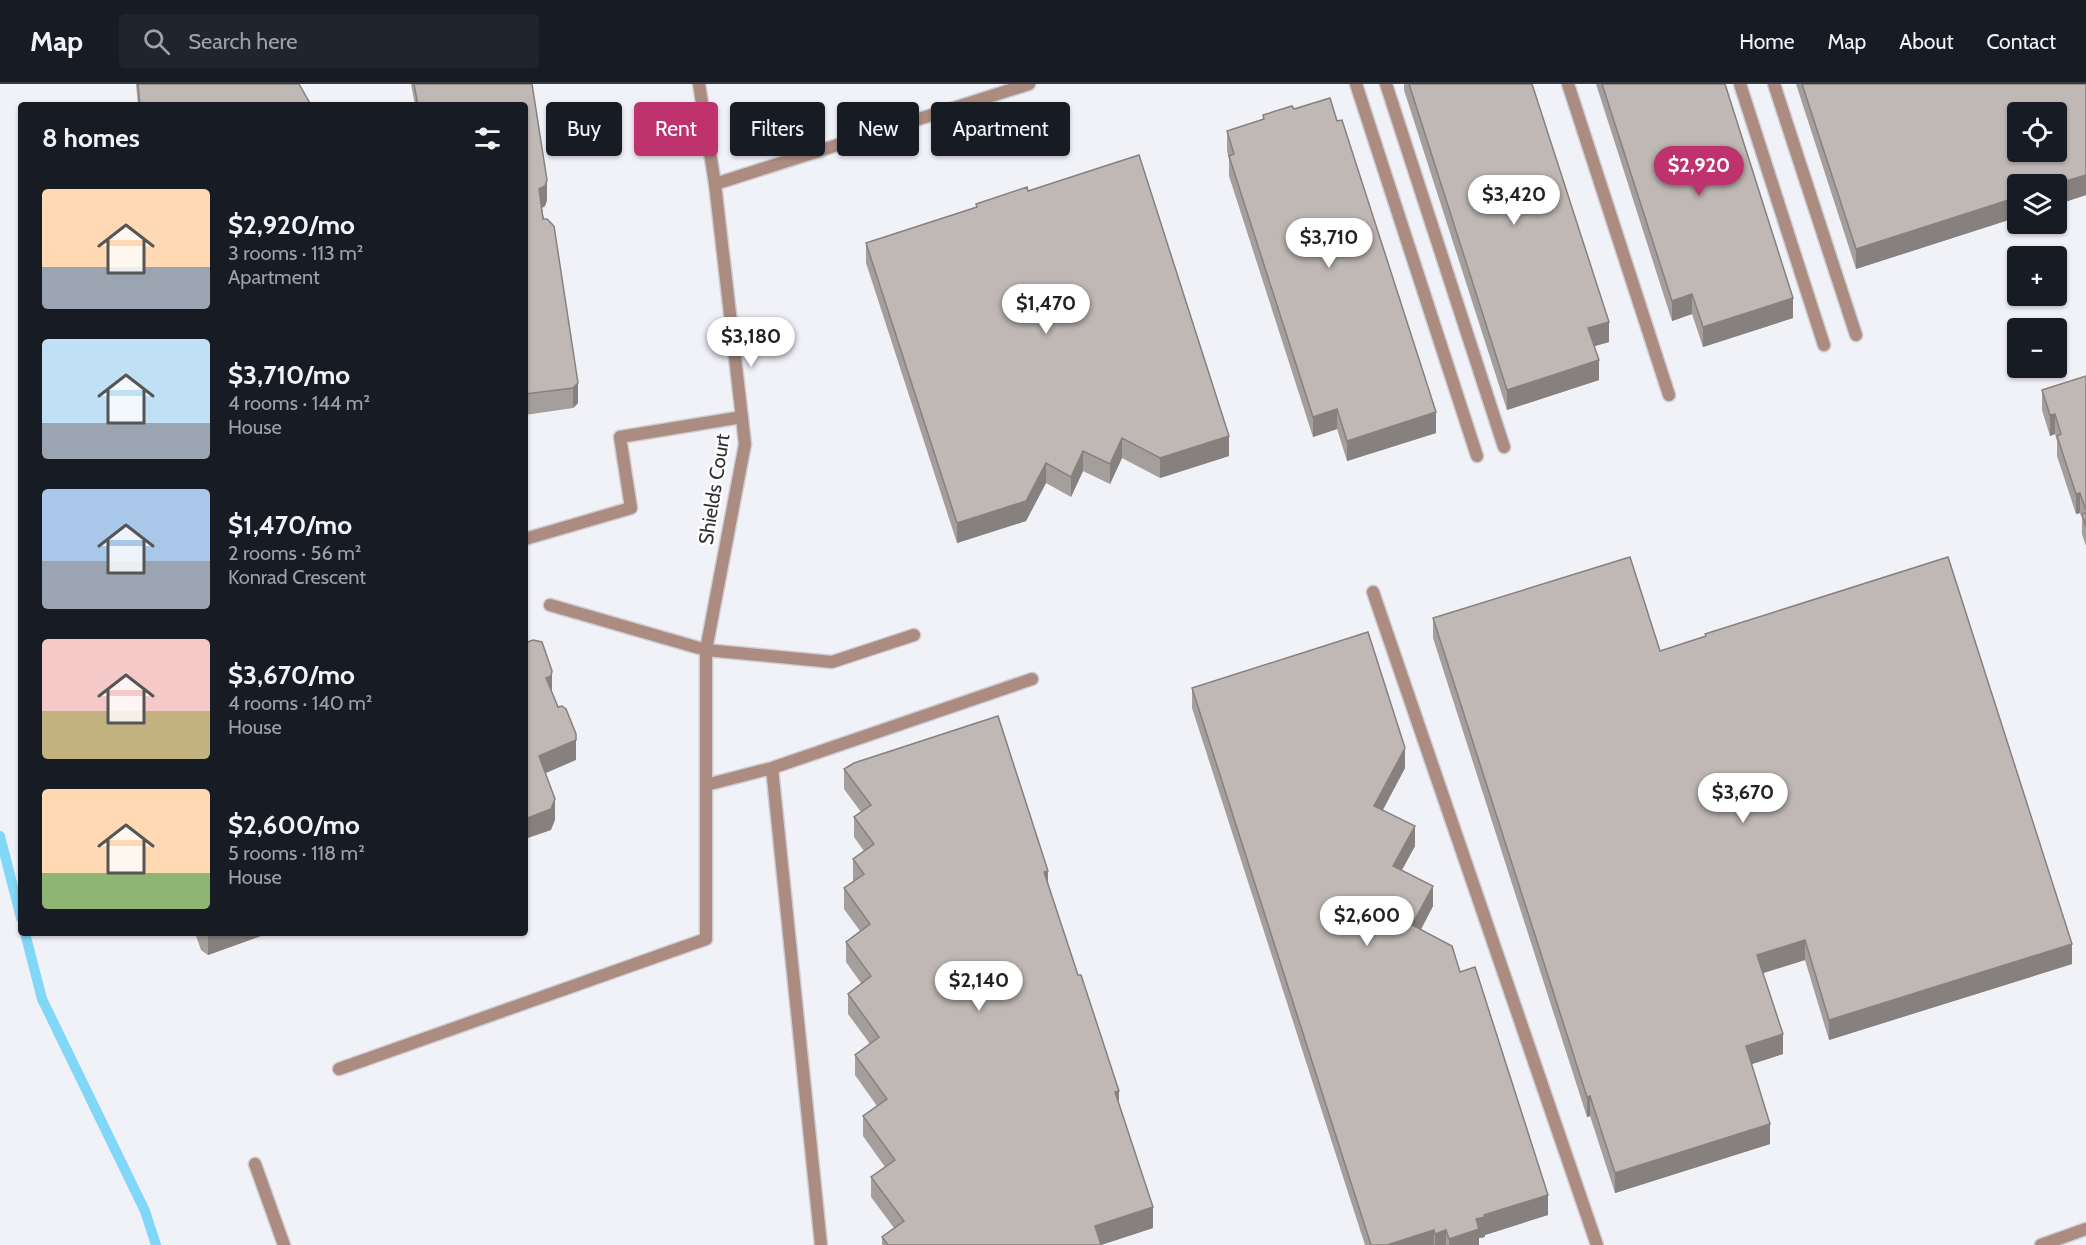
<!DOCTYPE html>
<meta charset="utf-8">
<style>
:root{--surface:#171b24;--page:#20242c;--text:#f1f3f6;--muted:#9ea1a6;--line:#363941;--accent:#be336d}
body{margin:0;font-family:Cabin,sans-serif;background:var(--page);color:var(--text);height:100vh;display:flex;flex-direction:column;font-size:22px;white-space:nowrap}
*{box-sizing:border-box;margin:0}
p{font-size:20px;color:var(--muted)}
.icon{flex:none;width:33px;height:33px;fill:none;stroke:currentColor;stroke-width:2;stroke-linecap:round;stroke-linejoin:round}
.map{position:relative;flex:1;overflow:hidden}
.sheet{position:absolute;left:18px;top:18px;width:510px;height:834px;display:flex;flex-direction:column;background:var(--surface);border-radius:6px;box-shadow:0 2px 4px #0004}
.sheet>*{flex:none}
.guide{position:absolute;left:546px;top:18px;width:570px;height:54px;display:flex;gap:12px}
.controls{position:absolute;left:2007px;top:18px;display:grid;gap:12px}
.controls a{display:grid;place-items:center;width:60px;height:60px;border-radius:6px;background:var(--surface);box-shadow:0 2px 4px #0004;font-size:30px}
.price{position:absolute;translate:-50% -51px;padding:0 14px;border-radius:21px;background:#fff;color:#222;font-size:20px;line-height:39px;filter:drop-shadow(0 2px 3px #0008)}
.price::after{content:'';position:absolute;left:50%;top:36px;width:18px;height:14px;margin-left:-9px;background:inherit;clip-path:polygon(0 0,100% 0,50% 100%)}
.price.active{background:var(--accent);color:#fff}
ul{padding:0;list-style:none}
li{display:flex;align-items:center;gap:18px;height:150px;padding:0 24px}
li span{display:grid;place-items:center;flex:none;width:168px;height:120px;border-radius:6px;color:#555}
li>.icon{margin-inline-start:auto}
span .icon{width:72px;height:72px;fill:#fffc;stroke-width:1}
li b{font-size:26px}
h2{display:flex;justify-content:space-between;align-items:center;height:72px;padding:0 24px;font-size:26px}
.chip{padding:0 21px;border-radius:6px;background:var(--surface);box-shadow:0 2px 4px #0004;font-size:21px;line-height:54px}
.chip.active{background:var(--accent);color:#fff}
header{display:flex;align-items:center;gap:36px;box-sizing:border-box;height:84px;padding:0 30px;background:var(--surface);border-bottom:2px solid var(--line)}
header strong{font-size:28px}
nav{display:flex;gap:33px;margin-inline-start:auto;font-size:21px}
.search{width:420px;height:54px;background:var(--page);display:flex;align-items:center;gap:15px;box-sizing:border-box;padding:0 21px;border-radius:6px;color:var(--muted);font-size:22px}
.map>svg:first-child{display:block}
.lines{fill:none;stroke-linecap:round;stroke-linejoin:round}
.stream{stroke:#81d7f7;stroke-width:10}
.service-casing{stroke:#ceced4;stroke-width:15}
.minor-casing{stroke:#ceced4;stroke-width:15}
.service{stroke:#ac8c81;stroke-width:12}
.minor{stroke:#ac8c81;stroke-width:12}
.wall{fill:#a49e9c}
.shaded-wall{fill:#86817f}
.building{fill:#bfb8b5;stroke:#86817f;stroke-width:1.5;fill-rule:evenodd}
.labels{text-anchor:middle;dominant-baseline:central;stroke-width:5;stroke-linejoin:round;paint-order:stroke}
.street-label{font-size:20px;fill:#2e2e30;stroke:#fff}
</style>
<header>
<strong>Map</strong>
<div class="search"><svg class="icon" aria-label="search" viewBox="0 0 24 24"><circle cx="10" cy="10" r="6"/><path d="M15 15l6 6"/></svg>Search here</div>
<nav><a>Home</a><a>Map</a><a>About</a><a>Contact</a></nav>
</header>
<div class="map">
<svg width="2086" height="1161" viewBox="0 0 2086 1161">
<rect width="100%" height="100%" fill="#f1f1f8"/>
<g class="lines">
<!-- stream -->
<path class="stream" d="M 0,752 L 21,834
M 25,849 L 42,915 L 145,1127 L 156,1161"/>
<!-- service casing -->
<g class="service-casing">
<path id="service" d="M 1356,0 L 1477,372
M 1386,0 L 1504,363
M 1568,0 L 1669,311
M 1740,0 L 1824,261
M 1774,0 L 1856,251
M 525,455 L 631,424 L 620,353 L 742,333
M 1373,508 L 1597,1161
M 550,521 L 706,566 L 832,578 L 914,551
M 772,684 L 821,1161
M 706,701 L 772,684 L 1032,595
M 339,985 L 706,855 L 706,566
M 255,1080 L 284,1161"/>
</g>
<!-- minor casing -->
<g class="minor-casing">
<path id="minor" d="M 699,0 L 715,100 L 745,360 L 706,566
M 715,100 L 1029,0
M 2041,1161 L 2086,1145"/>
</g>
<!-- service -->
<use href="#service" class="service"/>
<!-- minor -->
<use href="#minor" class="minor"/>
</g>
<!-- wall -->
<path class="wall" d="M 136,0 L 299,0 L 311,21 L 138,21 Z
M 411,0 L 532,0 L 547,116 L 545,122 L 542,124 L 578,319 L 573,324 L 525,331 L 525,21 L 415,21 Z
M 1404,0 L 1532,0 L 1609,258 L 1594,262 L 1599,296 L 1507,326 L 1404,6 Z
M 1596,0 L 1725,0 L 1793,234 L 1703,263 L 1692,230 L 1672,237 Z
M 1796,0 L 2086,0 L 2086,111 L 1856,185 Z
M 1263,31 L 1436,349 L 1347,377 L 1337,345 L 1313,353 L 1229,92 L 1229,75 L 1227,67 L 1227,47 L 1263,36 Z
M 1028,107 L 1229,372 L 1160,394 L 1122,374 L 1110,400 L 1083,387 L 1071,413 L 1046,399 L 1026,437 L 957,459 L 866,179 L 866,159 L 976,123 L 976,120 Z
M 2086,292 L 2086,462 L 2082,450 L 2082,434 L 2080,429 L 2076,430 L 2057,372 L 2057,357 L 2055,350 L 2050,352 L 2042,326 L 2042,306 Z
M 1433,534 L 1660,567 L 1705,553 L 1705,550 L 2072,880 L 1829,956 L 1805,876 L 1763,889 L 1783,970 L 1752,980 L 1770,1060 L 1615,1109 L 1590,1032 L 1587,1033 L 1433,554 Z
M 1192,604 L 1405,684 L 1383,726 L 1415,762 L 1402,786 L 1433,822 L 1421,846 L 1460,888 L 1548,1131 L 1485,1151 L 1485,1153 L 1479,1154 L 1479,1161 L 1365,1161 L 1192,624 Z
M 844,685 L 1048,799 L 1119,1020 L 1153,1144 L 1101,1161 L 882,1161 L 882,1153 L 894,1144 L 871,1113 L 871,1093 L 885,1083 L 863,1052 L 863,1032 L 877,1022 L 855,991 L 855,971 L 870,960 L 848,930 L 848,910 L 861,899 L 846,878 L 846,858 L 860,847 L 844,825 L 844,804 L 854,797 L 853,796 L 853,775 L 864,767 L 854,753 L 854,733 L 861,728 L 844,705 Z
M 195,849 L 269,849 L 208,871 L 201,866 Z"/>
<!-- shaded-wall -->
<path class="shaded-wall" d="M 2086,91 L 2086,111 L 2056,121 L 2056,100 Z
M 547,96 L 547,116 L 545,122 L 539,126 L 539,105 Z
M 2018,113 L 2018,133 L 1856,185 L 1856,165 Z
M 1692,210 L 1692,230 L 1672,237 L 1672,217 Z
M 1793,214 L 1793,234 L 1703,263 L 1703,243 Z
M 1609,238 L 1609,258 L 1588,264 L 1588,244 Z
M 1599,276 L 1599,296 L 1507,326 L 1507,306 Z
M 578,299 L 578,319 L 573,324 L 573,304 Z
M 1337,325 L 1337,345 L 1313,353 L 1313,333 Z
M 1436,328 L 1436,349 L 1347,377 L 1347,357 Z
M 2055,330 L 2055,350 L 2050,352 L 2050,331 Z
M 1229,352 L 1229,372 L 1160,394 L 1160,374 Z
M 1122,354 L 1122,374 L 1110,400 L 1110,380 Z
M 1083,367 L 1083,387 L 1071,413 L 1071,393 Z
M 1046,379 L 1046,399 L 1026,437 L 957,459 L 957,439 Z
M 2080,409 L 2080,429 L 2076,430 L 2076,410 Z
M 552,587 L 552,607 L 546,594 Z
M 576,656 L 576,676 L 539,692 L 539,672 Z
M 1405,664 L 1405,684 L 1374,742 L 1374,722 Z
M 555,715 L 555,736 L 551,746 L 525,755 L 525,735 Z
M 1415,742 L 1415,762 L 1393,802 L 1393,782 Z
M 1048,787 L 1048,807 L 1044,788 Z
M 1433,802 L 1433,822 L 1412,861 L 1412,841 Z
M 214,849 L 269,849 L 208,871 L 208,851 Z
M 1805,856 L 1805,876 L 1757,891 L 1757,871 Z
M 2072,860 L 2072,880 L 1829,956 L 1829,936 Z
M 1783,950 L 1783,970 L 1746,982 L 1746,962 Z
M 1119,1007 L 1119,1027 L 1115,1008 Z
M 1590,1012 L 1590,1032 L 1587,1033 L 1587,1013 Z
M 1770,1040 L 1770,1060 L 1615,1109 L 1615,1089 Z
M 1548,1111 L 1548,1131 L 1485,1151 L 1485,1153 L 1479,1154 L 1479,1161 L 1449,1161 L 1449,1155 L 1476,1135 L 1484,1131 Z
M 1153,1123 L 1153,1144 L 1101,1161 L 1095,1142 Z
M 1434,1146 L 1434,1161 L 1387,1161 Z
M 1446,1146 L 1446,1161 L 1435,1161 L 1435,1150 Z"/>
<!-- building -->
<path class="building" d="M 138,0 L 299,0 L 311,21 L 140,21 Z
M 414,0 L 532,0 L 547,96 L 545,102 L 539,105 L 543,135 L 547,135 L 554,142 L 578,299 L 573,304 L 525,310 L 525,21 L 418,21 Z
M 1409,0 L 1532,0 L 1609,238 L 1588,244 L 1599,276 L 1507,306 Z
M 1602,0 L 1725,0 L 1793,214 L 1703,243 L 1692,210 L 1672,217 Z
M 1802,0 L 2086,0 L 2086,91 L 2056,100 L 2018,100 L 2018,113 L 1856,165 ZM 2018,28 L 2056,28 L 2056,68 L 2018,68 Z
M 1330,14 L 1337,37 L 1342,36 L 1436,328 L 1347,357 L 1337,325 L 1313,333 L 1229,72 L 1234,70 L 1227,47 L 1264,35 L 1263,31 L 1292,22 L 1294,25 Z
M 1139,71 L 1229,352 L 1160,374 L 1122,354 L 1110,380 L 1083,367 L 1071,393 L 1046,379 L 1026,417 L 957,439 L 866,159 L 977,123 L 976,120 L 1027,103 L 1028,107 Z
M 2086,292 L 2086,426 L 2080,409 L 2076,410 L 2057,352 L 2061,350 L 2055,330 L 2050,331 L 2042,306 Z
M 2086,429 L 2086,442 L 2082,430 Z
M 1630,473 L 1660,567 L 1706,552 L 1705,550 L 1948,473 L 2072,860 L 1829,936 L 1805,856 L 1757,871 L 1783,950 L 1746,962 L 1770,1040 L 1615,1089 L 1590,1012 L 1587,1013 L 1433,534 Z
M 1368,548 L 1405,664 L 1374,722 L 1415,742 L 1393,782 L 1433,802 L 1412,841 L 1452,862 L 1460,888 L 1475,883 L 1548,1111 L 1484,1131 L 1485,1133 L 1476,1135 L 1479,1145 L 1449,1155 L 1446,1146 L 1435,1150 L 1434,1146 L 1387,1161 L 1371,1161 L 1192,604 Z
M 533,556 L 542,558 L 552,587 L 551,592 L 546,594 L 558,623 L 562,622 L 566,625 L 576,650 L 576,656 L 539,672 L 555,715 L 551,725 L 525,735 L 525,559 Z
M 998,632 L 1048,787 L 1044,788 L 1078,891 L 1081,891 L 1119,1007 L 1115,1008 L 1153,1123 L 1095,1142 L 1101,1161 L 888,1161 L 882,1153 L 904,1137 L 871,1093 L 895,1076 L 863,1032 L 887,1015 L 855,971 L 879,953 L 848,910 L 871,892 L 846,858 L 870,840 L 844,804 L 864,790 L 853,775 L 874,760 L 854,733 L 871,721 L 844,685 L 854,679 Z"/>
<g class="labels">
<!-- street labels -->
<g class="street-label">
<text transform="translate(714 405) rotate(-81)">Shields Court</text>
</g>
</g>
</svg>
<div class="controls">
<a><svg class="icon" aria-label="locate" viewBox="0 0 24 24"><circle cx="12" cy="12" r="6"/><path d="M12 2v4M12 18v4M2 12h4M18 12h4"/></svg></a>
<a><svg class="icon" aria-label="layers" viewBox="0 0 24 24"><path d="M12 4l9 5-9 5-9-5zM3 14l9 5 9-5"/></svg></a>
<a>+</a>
<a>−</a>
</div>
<b class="price active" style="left:1699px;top:113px">$2,920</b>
<b class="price" style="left:1514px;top:142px">$3,420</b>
<b class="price" style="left:1329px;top:185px">$3,710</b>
<b class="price" style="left:1046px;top:251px">$1,470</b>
<b class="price" style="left:751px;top:284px">$3,180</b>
<b class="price" style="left:1743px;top:740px">$3,670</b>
<b class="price" style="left:1367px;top:863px">$2,600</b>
<b class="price" style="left:979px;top:928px">$2,140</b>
<div class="guide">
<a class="chip">Buy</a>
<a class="chip active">Rent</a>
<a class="chip">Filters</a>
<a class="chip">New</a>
<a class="chip">Apartment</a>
</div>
<section class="sheet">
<h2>8 homes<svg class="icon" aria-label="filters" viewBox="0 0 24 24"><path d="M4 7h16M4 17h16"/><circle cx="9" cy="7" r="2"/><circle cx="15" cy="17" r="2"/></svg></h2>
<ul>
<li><span style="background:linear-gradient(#ffd9b3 65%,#9aa5b1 0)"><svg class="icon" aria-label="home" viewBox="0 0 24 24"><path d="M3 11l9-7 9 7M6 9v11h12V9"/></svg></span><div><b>$2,920/mo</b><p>3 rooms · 113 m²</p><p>Apartment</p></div></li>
<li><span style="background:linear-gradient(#bfe0f5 70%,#9aa5b1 0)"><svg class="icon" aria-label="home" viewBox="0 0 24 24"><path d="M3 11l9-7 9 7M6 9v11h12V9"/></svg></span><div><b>$3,710/mo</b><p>4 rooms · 144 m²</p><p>House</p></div></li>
<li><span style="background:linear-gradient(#a9c7e8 60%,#9aa5b1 0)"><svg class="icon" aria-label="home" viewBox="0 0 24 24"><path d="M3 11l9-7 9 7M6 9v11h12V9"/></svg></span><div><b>$1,470/mo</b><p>2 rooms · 56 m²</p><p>Konrad Crescent</p></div></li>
<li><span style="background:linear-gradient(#f6c9c9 60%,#c2b280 0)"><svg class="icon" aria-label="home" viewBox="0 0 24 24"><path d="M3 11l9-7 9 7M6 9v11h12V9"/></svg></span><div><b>$3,670/mo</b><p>4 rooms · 140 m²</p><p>House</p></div></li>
<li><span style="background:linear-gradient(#ffd9b3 70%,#8fb573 0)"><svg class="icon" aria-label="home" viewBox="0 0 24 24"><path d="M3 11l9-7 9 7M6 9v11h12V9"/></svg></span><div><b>$2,600/mo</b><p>5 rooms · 118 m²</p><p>House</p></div></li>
</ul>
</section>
</div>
